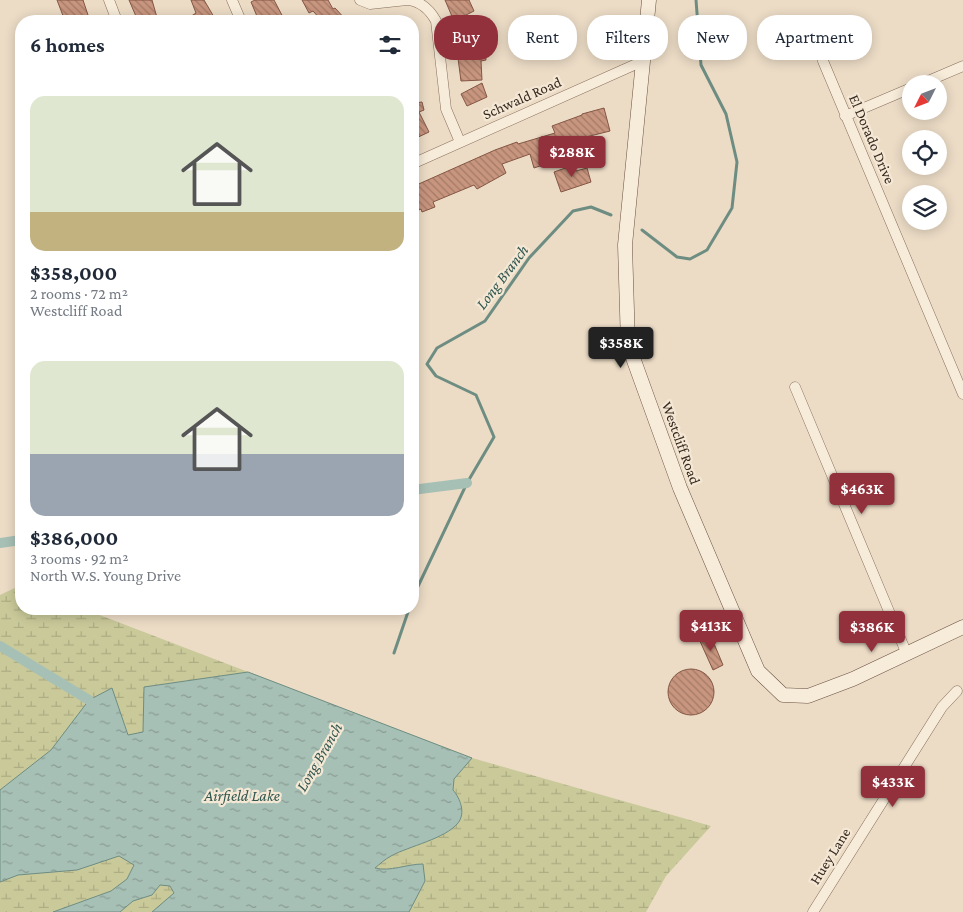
<!DOCTYPE html>
<meta charset="utf-8">
<style>
:root{--surface:#fff;--page:#f6f6f7;--text:#1f2937;--muted:#747a83;--accent:#92303b}
body{margin:0;font-family:"Crimson Pro",serif;background:var(--page);color:var(--text);height:100vh;display:flex;flex-direction:column;font-size:19px;white-space:nowrap}
*{box-sizing:border-box;margin:0}
p{font-size:16px;color:var(--muted)}
.icon{flex:none;width:28px;height:28px;fill:none;stroke:currentColor;stroke-width:2;stroke-linecap:round;stroke-linejoin:round}
.map{position:relative;flex:1;overflow:hidden}
.side{position:absolute;left:15px;top:15px;width:404px;height:600px;display:flex;flex-direction:column;background:var(--surface);border-radius:20px;box-shadow:0 2px 12px #0003}
.side>*{flex:none}
.hud{position:absolute;left:434px;top:15px;width:454px;height:45px;display:flex;gap:10px}
.needle{width:32px;rotate:228deg}
.tools{position:absolute;left:902px;top:75px;display:grid;gap:10px}
.tools a{display:grid;place-items:center;width:45px;height:45px;border-radius:50%;background:var(--surface);box-shadow:0 2px 12px #0003;font-size:25px}
.price{position:absolute;translate:-50% -42px;padding:0 11px;border-radius:5px;background:var(--accent);color:#fff;font-size:16px;line-height:32px;filter:drop-shadow(0 1px 2px #0008)}
.price::after{content:'';position:absolute;left:50%;top:30px;width:15px;height:11px;margin-left:-8px;background:inherit;clip-path:polygon(0 0,100% 0,50% 100%)}
.price.active{background:#222;color:#fff}
ul{padding:0;list-style:none}
li{display:grid;align-content:center;gap:10px;height:265px;padding:0 15px}
li span{display:grid;place-items:center;height:155px;border-radius:15px;color:#555}
li>.icon{margin-inline-start:auto}
span .icon{width:90px;height:90px;fill:#fffc;stroke-width:1}
li b{font-size:21px}
h2{display:flex;justify-content:space-between;align-items:center;height:60px;padding:0 15px;font-size:21px}
.pill{padding:0 18px;border-radius:20px;background:var(--surface);box-shadow:0 2px 12px #0003;font-size:18px;line-height:45px}
.pill.active{background:var(--accent);color:#fff}
.map>svg:first-child{display:block}
.wetland{fill:url(#wetland-marsh)}
.water{fill:url(#water-ripples);stroke:#6e8d82}
.lines{fill:none;stroke-linecap:round;stroke-linejoin:round}
.stream{stroke:#6e8d82;stroke-width:3}
.canal{stroke:#a7c0b6;stroke-width:10}
.building{fill:url(#building-back-hatch);stroke:#845644}
.street-casing{stroke:#866e5c;stroke-width:11}
.secondary-casing{stroke:#685040;stroke-width:15}
.street{stroke:#f7ebd9;stroke-width:10}
.secondary{stroke:#f7ebd9;stroke-width:14}
.labels{text-anchor:middle;dominant-baseline:central;stroke-width:4.5;stroke-linejoin:round;paint-order:stroke}
.street-label{font-size:15px;fill:#37281f;stroke:#f4e8d5}
.water-label{font-size:16px;font-style:italic;fill:#30564f;stroke:#f4e8d5}
</style>
<div class="map">
<svg width="963" height="912" viewBox="0 0 963 912">
<defs>
<pattern id="wetland-marsh" width="20" height="14" patternUnits="userSpaceOnUse" patternTransform="scale(1.25)"><rect width="20" height="14" fill="#c9c99a"/><path d="M1 5h8M5 5V1M11 12h8M15 12V8" fill="none" stroke="#adad84"/></pattern>
<pattern id="water-ripples" width="26" height="14" patternUnits="userSpaceOnUse" patternTransform="scale(1.25)"><rect width="26" height="14" fill="#a7c0b6"/><path d="M2 4q2-2 4 0t4 0M15 11q2-2 4 0t4 0" fill="none" stroke="#899c93"/></pattern>
<pattern id="building-back-hatch" width="6" height="6" patternUnits="userSpaceOnUse" patternTransform="scale(1.25)"><rect width="6" height="6" fill="#c8957e"/><path d="M-1 5l2 2M0 0l6 6M5-1l2 2" fill="none" stroke="#a37a67"/></pattern>
</defs>
<rect width="100%" height="100%" fill="#ecdcc6"/>
<!-- wetland -->
<path class="wetland" d="M 21,585 L 21,609 L 84,609 L 472,758 L 711,826 L 666,876 L 646,912 L 0,912 L 0,595 Z"/>
<!-- water -->
<path class="water" d="M 248,672 L 472,758 L 454,779 L 453,790 C 460,798 466,813 458,823 C 445,839 409,846 391,856 C 385,859 380,864 375,868 C 390,872 407,864 423,864 L 425,881 L 409,912 L 152,912 L 174,893 L 170,886 L 160,885 L 152,895 L 133,901 L 120,912 L 53,912 L 111,891 L 127,879 L 134,865 L 119,856 L 77,870 L 18,875 L 0,882 L 0,790 L 51,750 L 89,700 L 112,688 L 128,735 L 143,732 L 144,687 Z"/>
<g class="lines">
<!-- stream -->
<path class="stream" d="M 642,230 L 677,257 L 690,259 L 707,250 L 732,208 L 737,162 L 726,114 L 701,65 L 696,0
M 412,599 L 467,483 L 494,437 L 476,395 L 436,376 L 427,364 L 437,348 L 485,321 L 529,258 L 573,211 L 591,207 L 611,215
M 394,653 L 409,609"/>
<!-- canal -->
<path class="canal" d="M 412,490 L 467,483
M 0,543 L 21,540
M 0,646 L 89,700"/>
</g>
<!-- building -->
<path class="building" d="M 57,0 L 83,0 L 90,21 L 65,21 Z
M 129,0 L 152,0 L 158,21 L 138,21 Z
M 191,0 L 204,0 L 214,17 L 209,21 L 184,21 L 196,13 Z
M 255,0 L 274,0 L 285,21 L 259,21 L 251,2 Z
M 302,0 L 328,0 L 333,9 L 335,8 L 347,21 L 322,21 L 313,11 L 309,13 Z
M 445,0 L 469,0 L 474,11 L 454,21 Z
M 478,26 L 479,47 L 485,46 L 486,60 L 481,61 L 482,80 L 461,81 L 454,28 Z
M 482,83 L 487,97 L 467,106 L 461,94 Z
M 412,98 L 415,103 L 422,102 L 424,110 L 419,112 L 429,132 L 412,140 Z
M 604,108 L 610,131 L 582,138 L 583,141 L 549,152 L 552,162 L 534,168 L 530,154 L 502,164 L 506,173 L 477,189 L 474,185 L 433,202 L 435,207 L 422,212 L 421,209 L 412,213 L 412,187 L 495,150 L 517,142 L 518,144 L 555,133 L 552,126 L 582,115 L 582,114 Z
M 574,165 L 576,171 L 587,168 L 591,182 L 561,192 L 554,172 Z
M 710,634 L 723,665 L 713,670 L 699,639 Z
M668 692a23 23 0 1 1 46 0a23 23 0 1 1-46 0Z"/>
<g class="lines">
<!-- street casing -->
<g class="street-casing">
<path id="street" d="M 109,0 L 117,21
M 232,0 L 241,21
M 360,0 L 370,4 L 407,0
M 409,0 C 422,2 430,10 436,21 L 446,109 L 460,142
M 823,61 L 963,394
M 921,84 L 963,66
M 845,116 L 911,88
M 412,164 L 643,61
M 795,387 L 906,652
M 813,912 L 942,707 L 957,691"/>
</g>
<!-- secondary casing -->
<g class="secondary-casing">
<path id="secondary" d="M 649,0 L 625,245 L 628,344 L 680,488 L 758,671 L 783,695 L 808,696 L 853,679 L 963,627"/>
</g>
<!-- street -->
<use href="#street" class="street"/>
<!-- secondary -->
<use href="#secondary" class="secondary"/>
</g>
<g class="labels">
<!-- street labels -->
<g class="street-label">
<text transform="translate(522 98) rotate(-24)">Schwald Road</text>
<text transform="translate(872 139) rotate(67)">El Dorado Drive</text>
<text transform="translate(681 443) rotate(70)">Westcliff Road</text>
<text transform="translate(830 856) rotate(-58)">Huey Lane</text>
</g>
<!-- water labels -->
<g class="water-label">
<text transform="translate(502 277) rotate(-53)">Long Branch</text>
<text transform="translate(319 757) rotate(-60)">Long Branch</text>
<text x="242" y="795">Airfield Lake</text>
</g>
</g>
</svg>
<div class="tools">
<a><svg class="needle" viewBox="-14 -14 28 28"><path d="M0-13l5 13h-10z" fill="#e53935"/><path d="M0 13l5-13h-10z" fill="#747a83"/></svg></a>
<a><svg class="icon" aria-label="locate" viewBox="0 0 24 24"><circle cx="12" cy="12" r="6"/><path d="M12 2v4M12 18v4M2 12h4M18 12h4"/></svg></a>
<a><svg class="icon" aria-label="layers" viewBox="0 0 24 24"><path d="M12 4l9 5-9 5-9-5zM3 14l9 5 9-5"/></svg></a>
</div>
<b class="price" style="left:572px;top:178px">$288K</b>
<b class="price active" style="left:621px;top:369px">$358K</b>
<b class="price" style="left:862px;top:515px">$463K</b>
<b class="price" style="left:711px;top:652px">$413K</b>
<b class="price" style="left:872px;top:653px">$386K</b>
<b class="price" style="left:893px;top:808px">$433K</b>
<div class="hud">
<a class="pill active">Buy</a>
<a class="pill">Rent</a>
<a class="pill">Filters</a>
<a class="pill">New</a>
<a class="pill">Apartment</a>
</div>
<section class="side">
<h2>6 homes<svg class="icon" aria-label="filters" viewBox="0 0 24 24"><path d="M4 7h16M4 17h16"/><circle cx="9" cy="7" r="2"/><circle cx="15" cy="17" r="2"/></svg></h2>
<ul>
<li><span style="background:linear-gradient(#dfe7d0 75%,#c2b280 0)"><svg class="icon" aria-label="home" viewBox="0 0 24 24"><path d="M3 11l9-7 9 7M6 9v11h12V9"/></svg></span><div><b>$358,000</b><p>2 rooms · 72 m²</p><p>Westcliff Road</p></div></li>
<li><span style="background:linear-gradient(#dfe7d0 60%,#9aa5b1 0)"><svg class="icon" aria-label="home" viewBox="0 0 24 24"><path d="M3 11l9-7 9 7M6 9v11h12V9"/></svg></span><div><b>$386,000</b><p>3 rooms · 92 m²</p><p>North W.S. Young Drive</p></div></li>
</ul>
</section>
</div>
